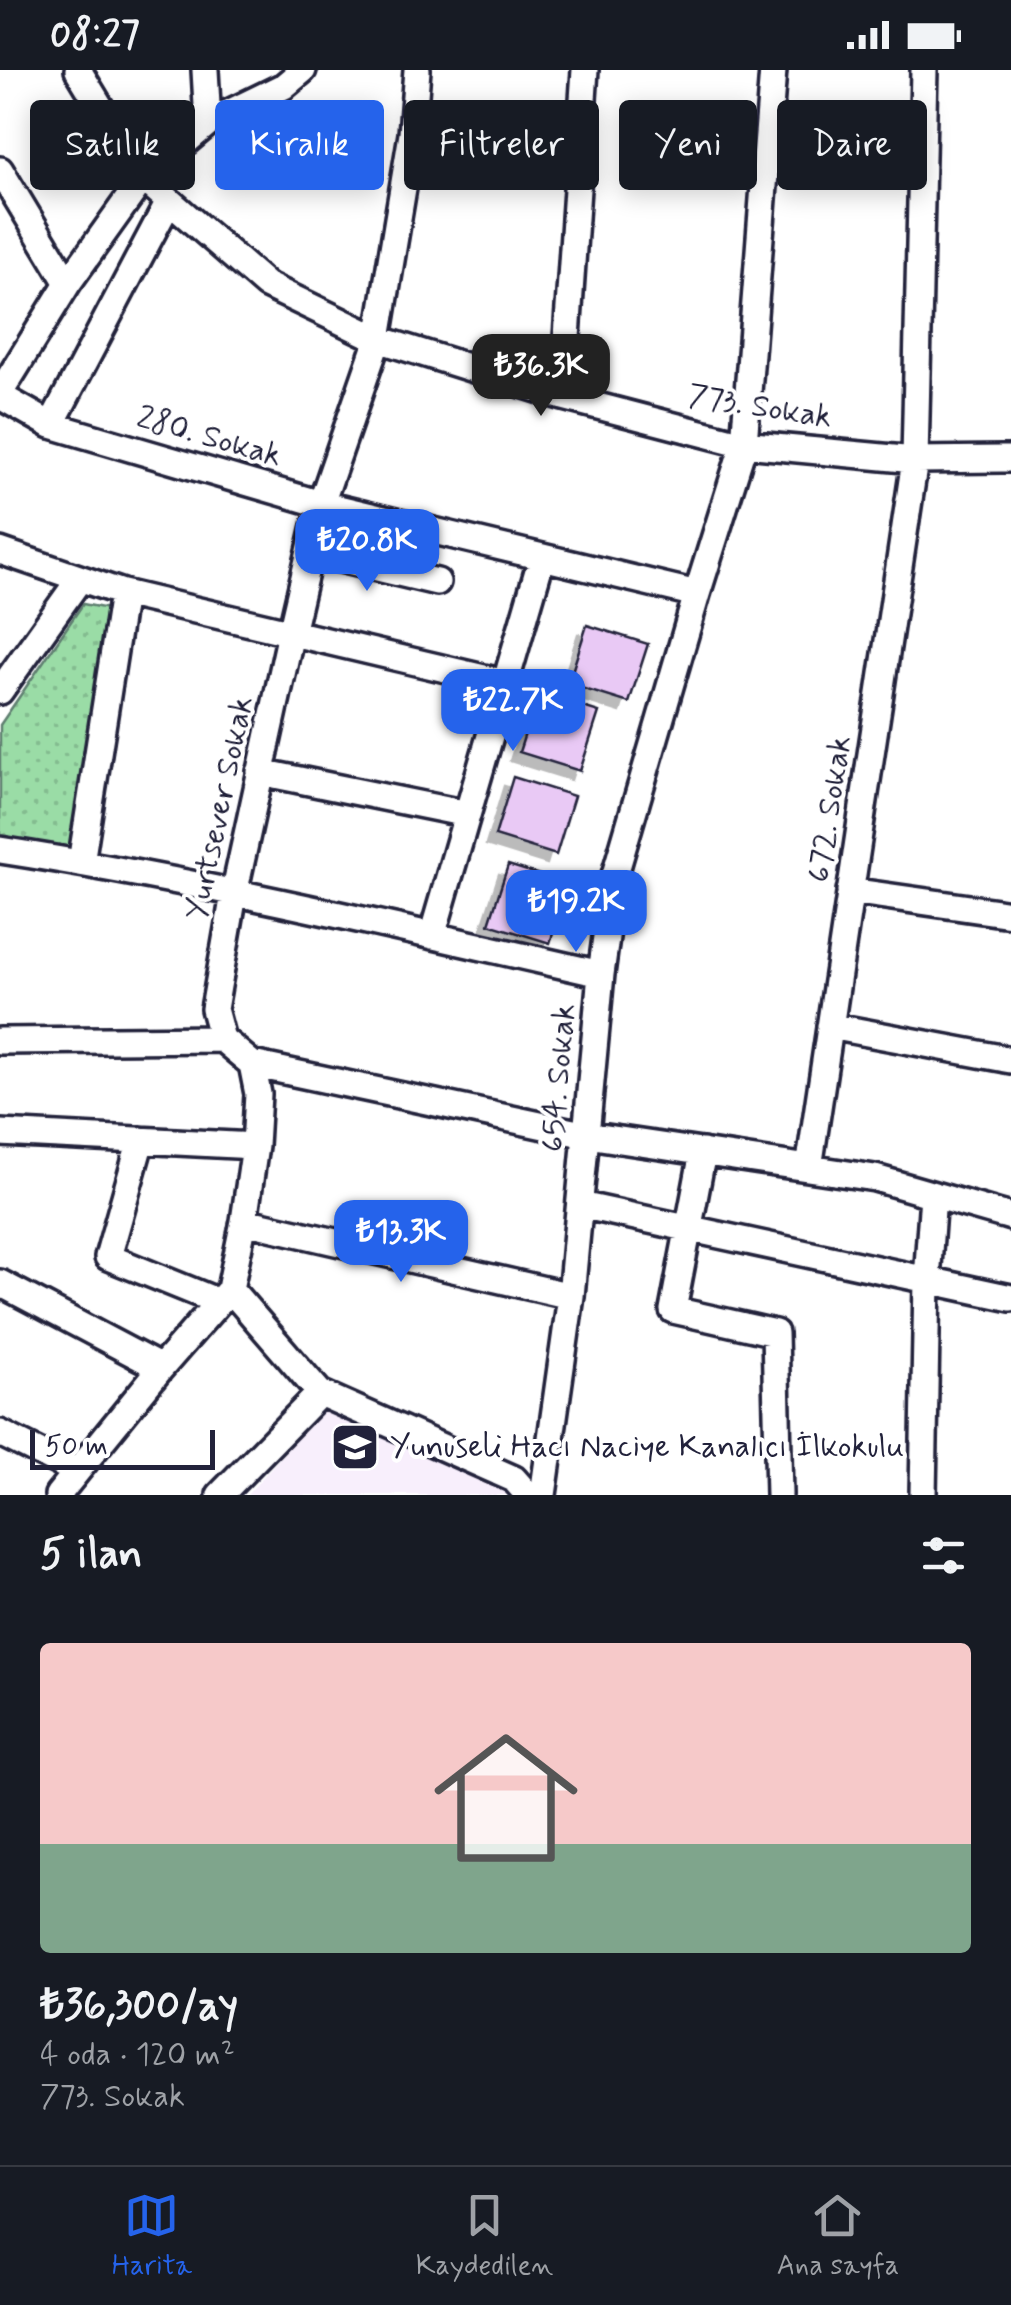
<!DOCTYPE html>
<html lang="tr">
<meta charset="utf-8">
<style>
:root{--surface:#171b24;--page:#20242c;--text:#f1f3f6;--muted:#9ea1a6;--line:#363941;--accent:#2563eb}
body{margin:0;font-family:Mynerve,sans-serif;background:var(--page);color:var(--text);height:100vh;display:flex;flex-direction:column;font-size:38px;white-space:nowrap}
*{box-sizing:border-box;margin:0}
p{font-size:32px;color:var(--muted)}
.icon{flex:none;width:55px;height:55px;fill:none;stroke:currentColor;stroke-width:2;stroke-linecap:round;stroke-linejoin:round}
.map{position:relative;height:1425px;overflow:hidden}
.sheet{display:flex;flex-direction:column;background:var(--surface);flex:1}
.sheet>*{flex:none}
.hud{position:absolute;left:30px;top:30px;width:952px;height:90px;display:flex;gap:20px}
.scale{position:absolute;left:30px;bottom:25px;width:185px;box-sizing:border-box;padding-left:10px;border:5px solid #22223b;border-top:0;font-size:28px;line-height:35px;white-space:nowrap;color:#22223b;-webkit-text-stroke:8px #fff;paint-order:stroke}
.price{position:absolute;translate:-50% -85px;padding:0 22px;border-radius:20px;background:var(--accent);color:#fff;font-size:32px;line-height:65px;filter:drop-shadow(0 2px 5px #0008)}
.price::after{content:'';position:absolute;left:50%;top:60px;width:30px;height:22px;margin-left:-15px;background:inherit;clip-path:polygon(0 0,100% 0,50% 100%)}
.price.active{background:#222;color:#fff}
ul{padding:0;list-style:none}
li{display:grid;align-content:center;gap:20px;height:530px;padding:0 40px}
li span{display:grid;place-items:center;height:310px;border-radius:10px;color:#555}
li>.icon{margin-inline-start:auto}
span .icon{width:180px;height:180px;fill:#fffc;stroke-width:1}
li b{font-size:42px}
h2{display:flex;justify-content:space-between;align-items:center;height:120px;padding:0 40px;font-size:42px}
.tag{padding:0 35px;border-radius:10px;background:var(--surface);box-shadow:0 5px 25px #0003;font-size:35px;line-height:90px}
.tag.active{background:var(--accent);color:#fff}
.status{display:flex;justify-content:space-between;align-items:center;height:70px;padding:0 50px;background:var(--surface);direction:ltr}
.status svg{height:28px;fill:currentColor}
.tabs{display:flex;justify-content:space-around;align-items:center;height:140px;border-top:2px solid var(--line);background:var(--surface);font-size:28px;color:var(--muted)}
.tabs a{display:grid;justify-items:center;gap:5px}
.tabs .active{color:var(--accent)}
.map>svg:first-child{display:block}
.built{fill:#f8effc}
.park{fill:url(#park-dots);stroke:#5e7f70;stroke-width:2.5}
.building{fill:#e9c9f5;stroke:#22223b;stroke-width:2.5;filter:url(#shadow)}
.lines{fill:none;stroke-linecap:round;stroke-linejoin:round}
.minor-casing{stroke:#22223b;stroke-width:32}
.minor{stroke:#fff;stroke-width:25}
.labels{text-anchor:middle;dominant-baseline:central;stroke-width:8;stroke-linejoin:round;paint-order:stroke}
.street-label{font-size:32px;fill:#22223b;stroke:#fff}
.poi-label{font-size:32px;fill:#22223b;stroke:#fff;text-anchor:start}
</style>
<div class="status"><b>08:27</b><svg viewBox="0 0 49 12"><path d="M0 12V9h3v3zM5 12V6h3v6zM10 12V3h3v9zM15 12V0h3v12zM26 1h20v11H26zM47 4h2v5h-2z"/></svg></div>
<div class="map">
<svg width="1011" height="1425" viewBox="0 0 1011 1425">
<defs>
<pattern id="park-dots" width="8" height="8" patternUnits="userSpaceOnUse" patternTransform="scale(2.5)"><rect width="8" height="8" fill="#9adca6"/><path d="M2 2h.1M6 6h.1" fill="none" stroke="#84bc90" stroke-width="1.8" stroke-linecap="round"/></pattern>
<filter id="shadow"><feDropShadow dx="-9" dy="9" stdDeviation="0" flood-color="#0004"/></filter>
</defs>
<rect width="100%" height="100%" fill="#fff"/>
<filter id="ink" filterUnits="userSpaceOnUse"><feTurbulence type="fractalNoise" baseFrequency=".01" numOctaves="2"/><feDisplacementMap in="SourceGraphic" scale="20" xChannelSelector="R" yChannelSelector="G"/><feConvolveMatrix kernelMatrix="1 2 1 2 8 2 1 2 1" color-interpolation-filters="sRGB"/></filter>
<g filter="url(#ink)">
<!-- built -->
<path class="built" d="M 335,1337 L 500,1414 L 508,1425 L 247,1425 L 322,1340 Z"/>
<!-- park -->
<path class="park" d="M 83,534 L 108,539 L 70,777 L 0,766 L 0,655 Z"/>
<!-- building -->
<path class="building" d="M 587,555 L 648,574 L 629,633 L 568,614 Z
M 538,623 L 599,642 L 580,701 L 519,682 Z
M 513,707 L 574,726 L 556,785 L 495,766 Z
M 508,795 L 569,814 L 550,873 L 489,854 Z"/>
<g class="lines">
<!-- minor casing -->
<g class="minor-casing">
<path id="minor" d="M 78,0 L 143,108 L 266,215 L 378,269 L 563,327 L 744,374 L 915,390 L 1011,389
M 205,0 L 208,53
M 0,100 L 68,213
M 0,323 L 68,213 L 143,108 L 208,53 L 284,16 L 303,0
M 0,326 L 51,355 L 321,434 L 697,524
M 563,327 L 585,0
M 51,355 L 169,131
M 0,481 L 123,523 L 505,613
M 310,482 L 437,512
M 0,621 L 79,510
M 260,702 L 467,744
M 0,780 C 202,811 402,859 601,904
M 81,793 L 123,523
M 850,821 L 1011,844
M 432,866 L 542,487
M 830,956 L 1011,990
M 0,971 L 222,969
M 252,994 L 587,1065 L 875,1108 L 1011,1147
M 0,1063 L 255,1076
M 141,1070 L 108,1187 L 219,1232
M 703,1082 L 673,1240 L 775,1263 L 779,1425
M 809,1098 L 915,390 L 924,0
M 580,1135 L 1011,1228
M 244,1151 L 571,1226
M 0,1213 L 161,1298
M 230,1219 L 320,1323 L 514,1409 L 528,1425
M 0,1363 L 76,1401
M 58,1425 L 161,1298 L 230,1219 L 244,1151 L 255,1076 L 258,1024 L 252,994 L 222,969 L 214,939 L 234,824 L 291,563 L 321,434 L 378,269 L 412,64 L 417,0
M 220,1425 L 320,1323
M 543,1425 L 571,1226 L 601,904 L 614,808 L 697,524 L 744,374 L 773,0
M 923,1425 L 927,1210 L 933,1125"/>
</g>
<!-- minor -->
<use href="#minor" class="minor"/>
</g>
</g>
<!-- icons -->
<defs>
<g id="school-square" transform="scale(2.5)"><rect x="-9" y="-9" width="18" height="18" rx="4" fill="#22223b" stroke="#fff"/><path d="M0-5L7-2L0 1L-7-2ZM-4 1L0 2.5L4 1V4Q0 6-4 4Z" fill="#fff"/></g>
</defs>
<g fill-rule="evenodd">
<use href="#school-square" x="355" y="1377"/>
</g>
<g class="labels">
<!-- street labels -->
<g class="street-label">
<text transform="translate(760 337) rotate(9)">773. Sokak</text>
<text transform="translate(209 367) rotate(16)">280. Sokak</text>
<text transform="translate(220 738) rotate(-78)">Yurtsever Sokak</text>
<text transform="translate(830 739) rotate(-81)">672. Sokak</text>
<text transform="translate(559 1008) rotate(-85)">654. Sokak</text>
</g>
<!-- poi labels -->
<g class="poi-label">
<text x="390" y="1377">Yunuseli Hacı Naciye Kanalıcı İlkokulu</text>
</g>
</g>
</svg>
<div class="scale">50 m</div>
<b class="price active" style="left:541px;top:349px">₺36.3K</b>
<b class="price" style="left:367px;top:524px">₺20.8K</b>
<b class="price" style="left:513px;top:684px">₺22.7K</b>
<b class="price" style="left:576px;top:885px">₺19.2K</b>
<b class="price" style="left:401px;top:1215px">₺13.3K</b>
<div class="hud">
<a class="tag">Satılık</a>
<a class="tag active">Kiralık</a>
<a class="tag">Filtreler</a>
<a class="tag">Yeni</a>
<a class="tag">Daire</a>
</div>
</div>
<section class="sheet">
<h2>5 ilan<svg class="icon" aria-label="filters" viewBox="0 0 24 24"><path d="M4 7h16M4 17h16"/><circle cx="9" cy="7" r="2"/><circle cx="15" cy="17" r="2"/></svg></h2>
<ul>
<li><span style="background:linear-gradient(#f6c9c9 65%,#7fa58c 0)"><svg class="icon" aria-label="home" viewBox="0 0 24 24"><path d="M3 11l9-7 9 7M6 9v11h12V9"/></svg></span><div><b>₺36,300/ay</b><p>4 oda · 120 m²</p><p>773. Sokak</p></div></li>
</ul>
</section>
<nav class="tabs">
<a class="active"><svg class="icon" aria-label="map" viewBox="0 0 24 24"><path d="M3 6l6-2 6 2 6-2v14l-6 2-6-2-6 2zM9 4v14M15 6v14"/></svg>Harita</a>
<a><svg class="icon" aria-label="saved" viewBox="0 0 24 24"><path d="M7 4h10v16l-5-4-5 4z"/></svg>Kaydedilen</a>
<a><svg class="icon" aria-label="home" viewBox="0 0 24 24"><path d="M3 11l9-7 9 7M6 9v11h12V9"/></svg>Ana sayfa</a>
</nav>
